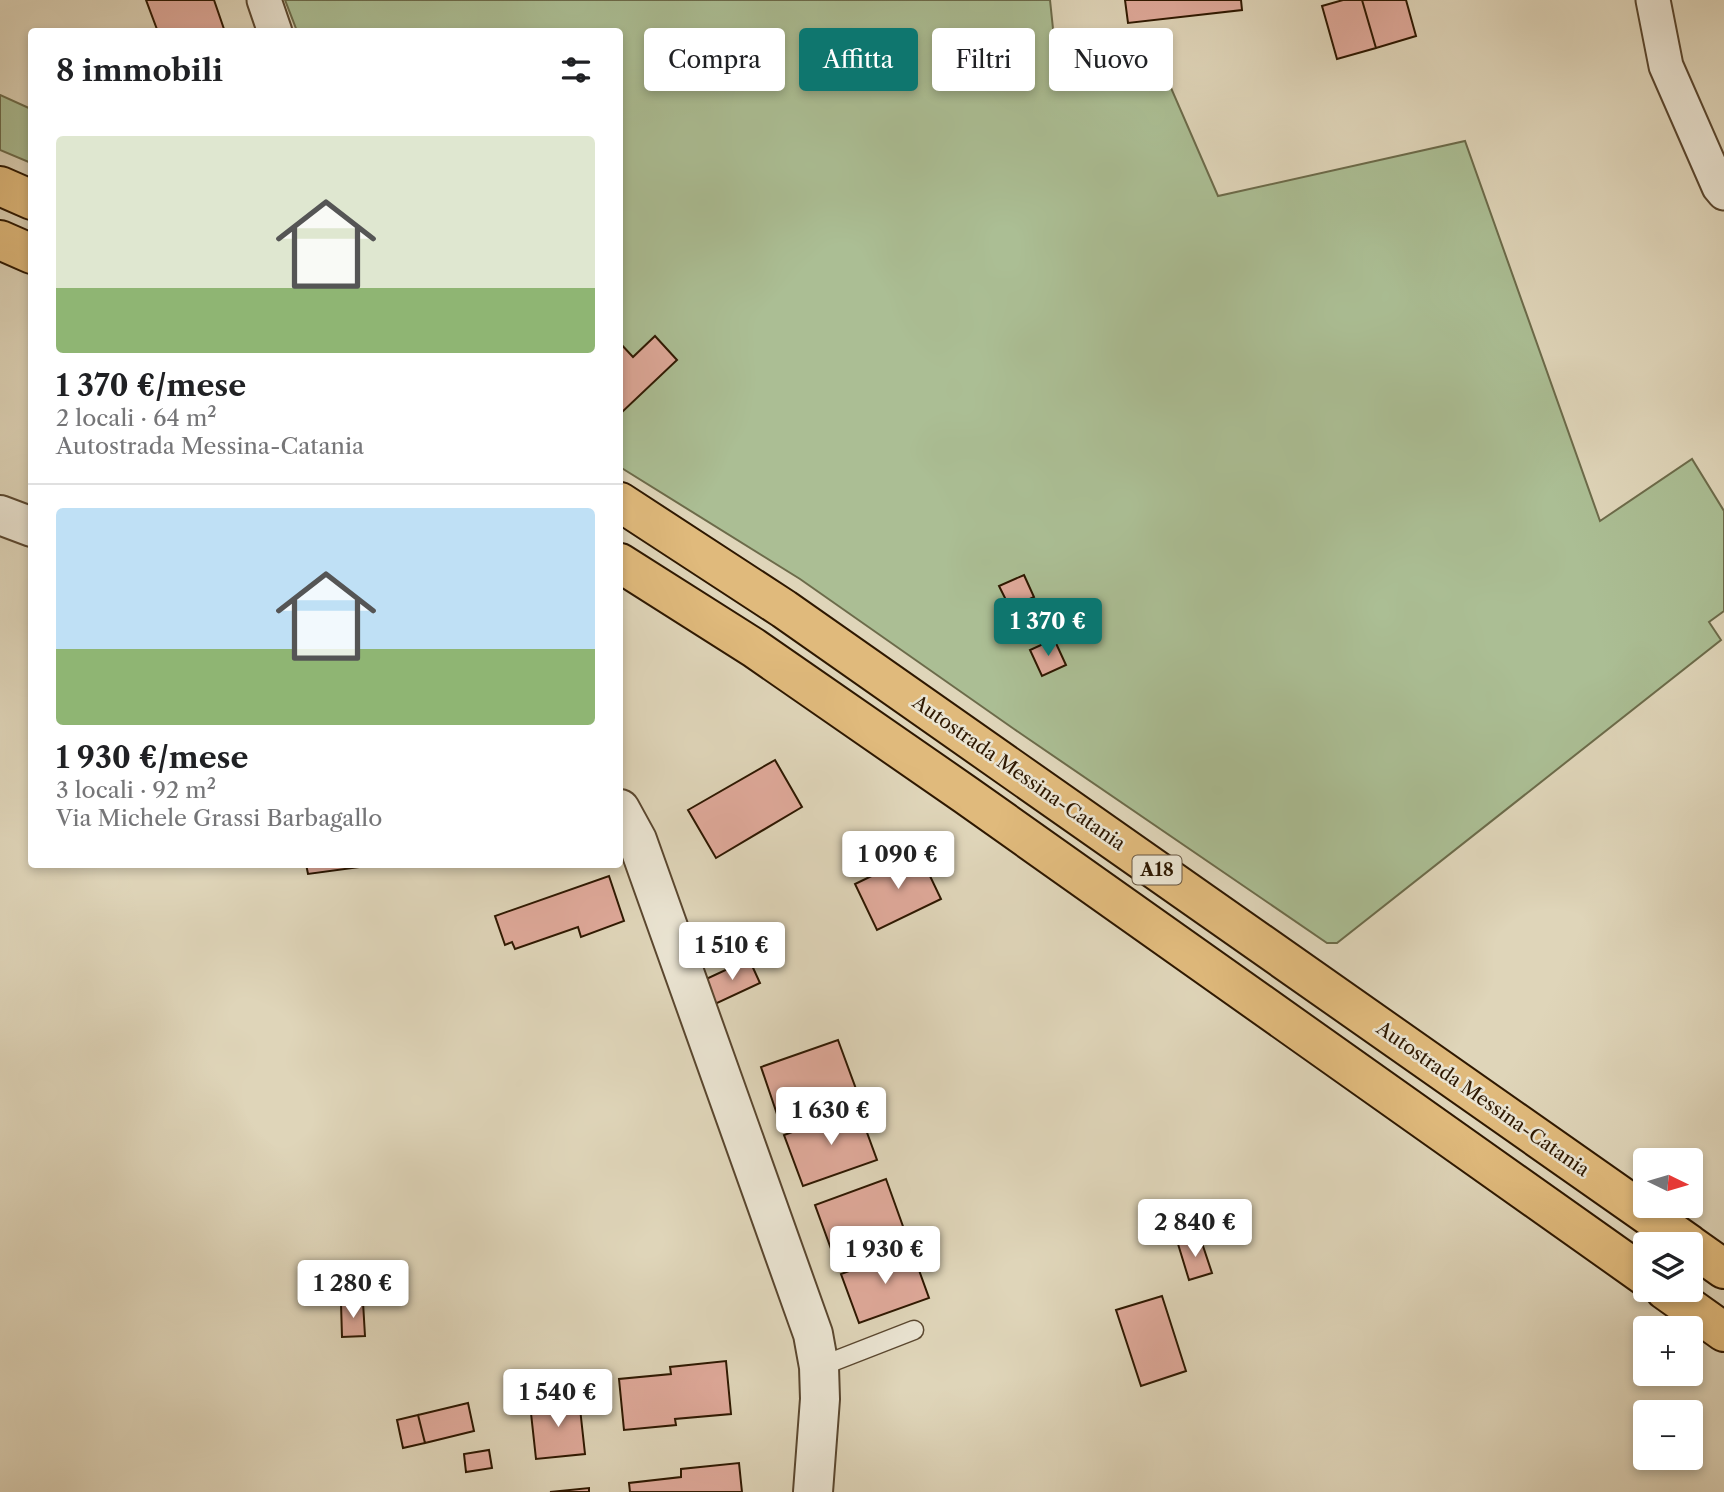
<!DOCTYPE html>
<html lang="it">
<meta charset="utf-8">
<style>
:root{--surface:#fff;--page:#f2f2f2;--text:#202124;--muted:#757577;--line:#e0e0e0;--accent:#0f766e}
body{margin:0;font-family:"Libre Caslon Text",serif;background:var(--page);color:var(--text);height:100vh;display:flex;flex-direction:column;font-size:26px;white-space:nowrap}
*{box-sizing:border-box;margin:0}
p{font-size:23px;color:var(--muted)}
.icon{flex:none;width:38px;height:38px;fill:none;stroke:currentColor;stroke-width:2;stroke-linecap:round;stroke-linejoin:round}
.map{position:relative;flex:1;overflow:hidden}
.drawer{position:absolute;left:28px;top:28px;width:595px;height:840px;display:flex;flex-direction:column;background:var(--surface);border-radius:7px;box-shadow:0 4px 10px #0003}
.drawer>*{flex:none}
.hud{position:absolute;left:644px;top:28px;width:665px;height:63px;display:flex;gap:14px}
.needle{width:46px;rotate:95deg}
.controls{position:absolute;left:1633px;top:1148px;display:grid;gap:14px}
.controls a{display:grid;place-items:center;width:70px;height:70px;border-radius:7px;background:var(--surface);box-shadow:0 4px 10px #0003;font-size:35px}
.price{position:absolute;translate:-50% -60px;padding:0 16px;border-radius:7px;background:#fff;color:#222;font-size:23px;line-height:46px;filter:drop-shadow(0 2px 4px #0008)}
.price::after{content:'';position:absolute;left:50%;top:42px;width:21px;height:16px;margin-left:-10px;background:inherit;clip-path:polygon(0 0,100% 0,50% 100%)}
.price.on{background:var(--accent);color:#fff}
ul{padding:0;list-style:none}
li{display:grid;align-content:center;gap:14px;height:371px;padding:0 28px}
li+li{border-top:2px solid var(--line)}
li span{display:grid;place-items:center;height:217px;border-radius:7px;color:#555}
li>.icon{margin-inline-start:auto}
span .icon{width:126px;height:126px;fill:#fffc;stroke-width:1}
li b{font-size:30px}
h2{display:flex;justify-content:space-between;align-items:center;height:84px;padding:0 28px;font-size:30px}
.pill{padding:0 24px;border-radius:7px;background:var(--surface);box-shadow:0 4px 10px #0003;font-size:24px;line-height:63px}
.pill.on{background:var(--accent);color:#fff}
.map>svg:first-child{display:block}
.green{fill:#abbe94;stroke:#6c6b4a;stroke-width:2}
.building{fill:#dfa99a;stroke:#2e1801;stroke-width:2}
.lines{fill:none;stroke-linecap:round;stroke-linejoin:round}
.service-casing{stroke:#5a472f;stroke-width:21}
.minor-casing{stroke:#5a472f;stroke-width:37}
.tertiary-casing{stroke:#5a472f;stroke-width:42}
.motorway-casing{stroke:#2e1801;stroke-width:42}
.service{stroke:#eae4d2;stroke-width:18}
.minor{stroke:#eae4d2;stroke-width:33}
.tertiary{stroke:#eae4d2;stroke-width:38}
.motorway{stroke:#e0ba7c;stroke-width:38}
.labels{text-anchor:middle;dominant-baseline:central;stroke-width:5;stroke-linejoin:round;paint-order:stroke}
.shield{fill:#eae4d2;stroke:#665540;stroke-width:2}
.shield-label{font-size:18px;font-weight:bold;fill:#2e1801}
.street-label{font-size:19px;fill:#2e1801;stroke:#eae4d2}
</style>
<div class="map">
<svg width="1724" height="1492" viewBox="0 0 1724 1492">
<rect width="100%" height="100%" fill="#dfd5b9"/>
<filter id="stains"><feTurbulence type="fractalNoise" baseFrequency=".00286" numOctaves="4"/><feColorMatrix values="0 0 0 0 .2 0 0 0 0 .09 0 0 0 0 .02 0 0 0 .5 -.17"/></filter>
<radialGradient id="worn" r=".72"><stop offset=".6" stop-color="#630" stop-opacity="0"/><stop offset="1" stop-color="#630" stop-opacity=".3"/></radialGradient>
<!-- green -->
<path class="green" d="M 285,0 L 1050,0 L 1057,67 L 1155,51 L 1218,196 L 1465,141 L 1600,521 L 1692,459 L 1724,511 L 1724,611 L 1709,622 L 1721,640 L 1337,943 L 1327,943 L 1014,729 L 800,579 L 620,467 L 620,32 L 297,31 Z
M 0,95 L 31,109 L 31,163 L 0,150 Z"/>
<!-- building -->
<path class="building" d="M 146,0 L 214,0 L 225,32 L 158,32 Z
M 1125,0 L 1241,0 L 1242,10 L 1128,23 Z
M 1343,0 L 1362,0 L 1376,48 L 1337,59 L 1322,6 Z
M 1362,0 L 1406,0 L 1416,36 L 1376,48 Z
M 655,336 L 677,360 L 620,414 L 620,343 L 633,357 Z
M 1024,575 L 1034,597 L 1010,608 L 999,586 Z
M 1054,639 L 1066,665 L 1042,676 L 1030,650 Z
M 775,760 L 802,807 L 716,858 L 688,810 Z
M 919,853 L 941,899 L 877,930 L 855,884 Z
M 306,864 L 382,864 L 308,874 Z
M 609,876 L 624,921 L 581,937 L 578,927 L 515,949 L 512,942 L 505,945 L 495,916 Z
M 749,959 L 760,983 L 715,1004 L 704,980 Z
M 838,1040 L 856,1089 L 778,1117 L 761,1067 Z
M 858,1108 L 877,1160 L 803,1186 L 784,1135 Z
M 886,1179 L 905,1232 L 834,1257 L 815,1205 Z
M 1200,1237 L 1212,1273 L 1189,1280 L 1178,1244 Z
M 911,1248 L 929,1298 L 859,1323 L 841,1274 Z
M 1162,1296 L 1186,1371 L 1141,1386 L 1116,1310 Z
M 363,1302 L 365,1336 L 342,1337 L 341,1303 Z
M 726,1361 L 731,1414 L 675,1419 L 676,1425 L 624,1430 L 619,1379 L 671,1374 L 670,1367 Z
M 579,1399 L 585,1454 L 536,1459 L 530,1404 Z
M 468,1403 L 474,1431 L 425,1443 L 418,1415 Z
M 418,1415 L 425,1443 L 403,1448 L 397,1420 Z
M 489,1450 L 492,1468 L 466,1472 L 464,1454 Z
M 739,1463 L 742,1492 L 630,1492 L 629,1483 L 681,1477 L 681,1469 Z
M 589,1488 L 589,1492 L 550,1492 Z"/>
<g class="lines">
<!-- service casing -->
<g class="service-casing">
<path id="service" d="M 819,1367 L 914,1330"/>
</g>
<!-- minor casing -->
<g class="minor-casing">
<path id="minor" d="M 264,0 L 275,32
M 1653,0 L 1666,66 L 1719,187 L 1724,193"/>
</g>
<!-- tertiary casing -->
<g class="tertiary-casing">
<path id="tertiary" d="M 0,515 L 32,527
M 620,809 L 637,840 L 813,1334 L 819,1367 L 820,1399 L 813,1492"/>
</g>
<!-- motorway casing -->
<g class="motorway-casing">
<path id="motorway" d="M 0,186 L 32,200
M 0,240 L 32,254
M 620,502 L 784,609 L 1689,1244
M 620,563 L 754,648 L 966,795 L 1645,1276
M 1690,1245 L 1724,1269
M 1665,1290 L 1724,1332"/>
</g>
<!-- service -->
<use href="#service" class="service"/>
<!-- minor -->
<use href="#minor" class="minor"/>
<!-- tertiary -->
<use href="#tertiary" class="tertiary"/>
<!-- motorway -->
<use href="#motorway" class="motorway"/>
</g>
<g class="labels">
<!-- shield labels -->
<rect class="shield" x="1132.5" y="855.5" width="49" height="29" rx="5"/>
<g class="shield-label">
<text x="1157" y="870">A18</text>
</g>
<!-- street labels -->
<g class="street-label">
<text transform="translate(1019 773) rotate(35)">Autostrada Messina-Catania</text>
<text transform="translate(1483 1099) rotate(35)">Autostrada Messina-Catania</text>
</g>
</g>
<rect width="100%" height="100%" filter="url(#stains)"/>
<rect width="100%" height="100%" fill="url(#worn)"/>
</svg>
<div class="controls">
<a><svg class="needle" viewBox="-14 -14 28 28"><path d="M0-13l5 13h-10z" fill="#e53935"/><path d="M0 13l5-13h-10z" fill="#757577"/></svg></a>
<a><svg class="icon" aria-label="layers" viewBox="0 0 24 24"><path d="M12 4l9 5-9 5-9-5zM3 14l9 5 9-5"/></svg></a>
<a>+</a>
<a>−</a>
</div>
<b class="price on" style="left:1048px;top:658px">1 370 €</b>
<b class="price" style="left:898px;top:891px">1 090 €</b>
<b class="price" style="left:732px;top:982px">1 510 €</b>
<b class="price" style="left:831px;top:1147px">1 630 €</b>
<b class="price" style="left:1195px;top:1259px">2 840 €</b>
<b class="price" style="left:885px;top:1286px">1 930 €</b>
<b class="price" style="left:353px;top:1320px">1 280 €</b>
<b class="price" style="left:558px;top:1429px">1 540 €</b>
<div class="hud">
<a class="pill">Compra</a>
<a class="pill on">Affitta</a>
<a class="pill">Filtri</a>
<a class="pill">Nuovo</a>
</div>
<section class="drawer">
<h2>8 immobili<svg class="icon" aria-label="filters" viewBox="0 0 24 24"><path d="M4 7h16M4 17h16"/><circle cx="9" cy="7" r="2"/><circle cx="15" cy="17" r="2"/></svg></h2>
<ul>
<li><span style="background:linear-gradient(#dfe7d0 70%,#8fb573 0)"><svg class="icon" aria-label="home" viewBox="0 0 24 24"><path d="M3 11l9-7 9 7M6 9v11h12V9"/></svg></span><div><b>1 370 €/mese</b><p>2 locali · 64 m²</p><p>Autostrada Messina-Catania</p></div></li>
<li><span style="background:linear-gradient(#bfe0f5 65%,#8fb573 0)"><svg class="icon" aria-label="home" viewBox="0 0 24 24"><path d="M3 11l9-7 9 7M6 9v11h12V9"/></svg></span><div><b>1 930 €/mese</b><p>3 locali · 92 m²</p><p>Via Michele Grassi Barbagallo</p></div></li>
</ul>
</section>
</div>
